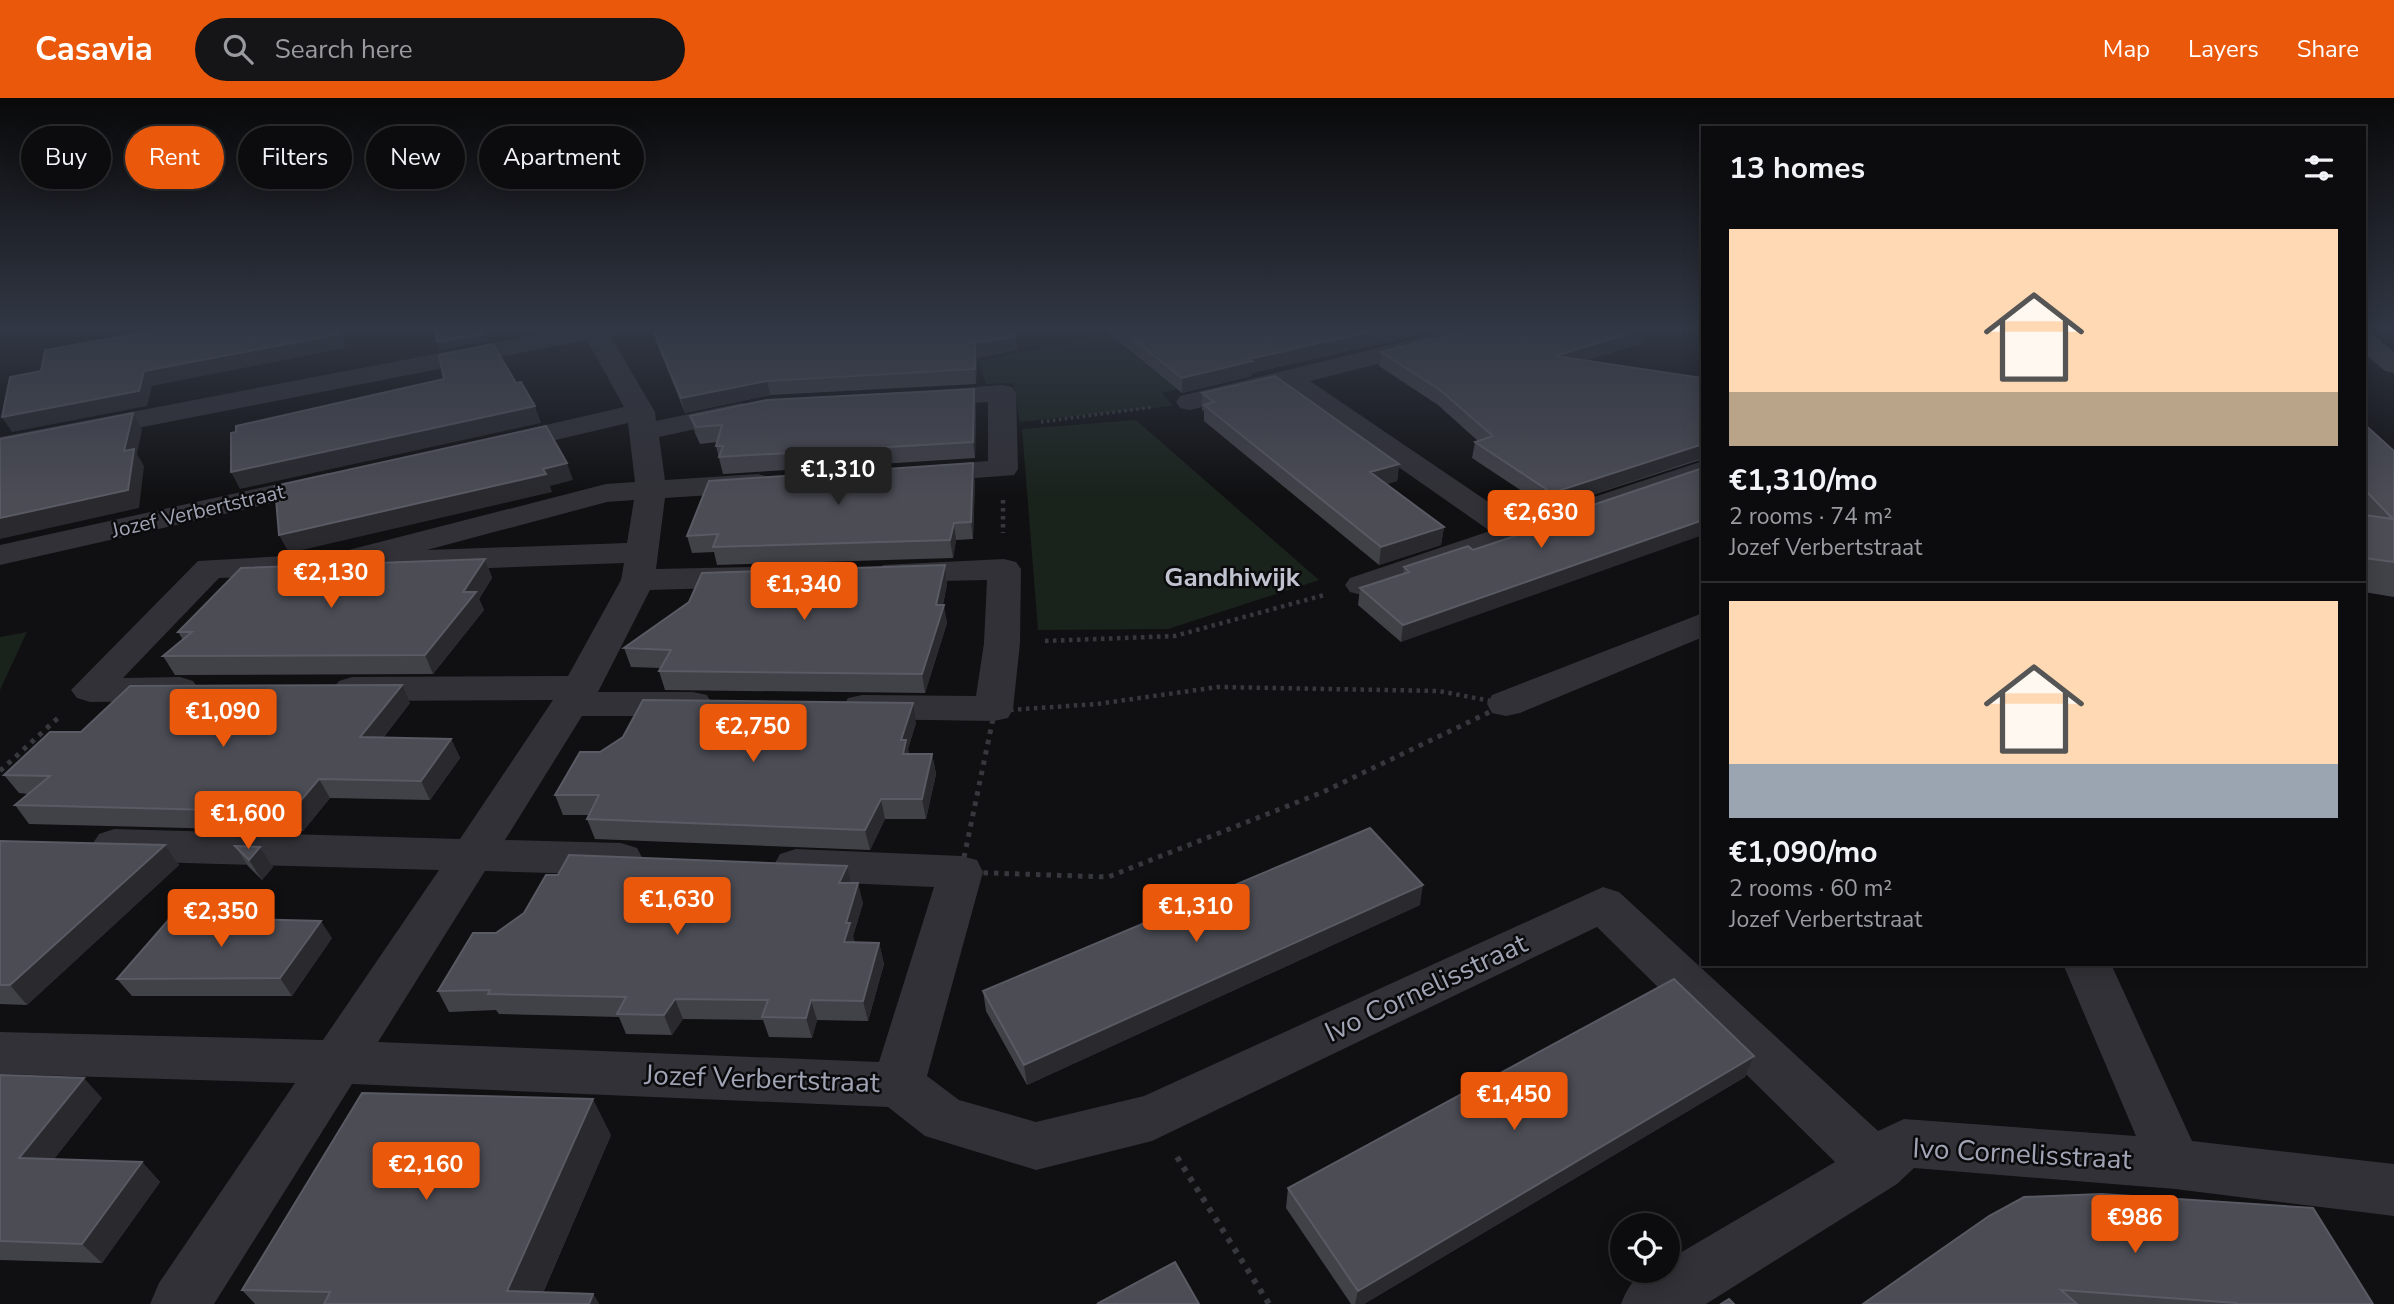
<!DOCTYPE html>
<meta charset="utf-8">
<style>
:root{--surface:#0c0c0e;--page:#151517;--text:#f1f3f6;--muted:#9a9b9e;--line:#2c2c2e;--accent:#ea580c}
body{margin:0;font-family:"Nunito Sans",sans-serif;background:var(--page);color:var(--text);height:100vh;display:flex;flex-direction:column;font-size:26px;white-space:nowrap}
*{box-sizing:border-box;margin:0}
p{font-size:23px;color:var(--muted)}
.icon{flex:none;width:38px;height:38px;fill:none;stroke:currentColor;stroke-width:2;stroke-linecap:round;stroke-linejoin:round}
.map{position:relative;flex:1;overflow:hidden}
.sheet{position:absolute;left:1701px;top:28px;width:665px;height:840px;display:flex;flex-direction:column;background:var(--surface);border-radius:0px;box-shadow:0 4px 18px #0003,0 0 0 2px var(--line)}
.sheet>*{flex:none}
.banner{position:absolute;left:21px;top:28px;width:665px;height:63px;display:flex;gap:14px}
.tools{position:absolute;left:1610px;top:1115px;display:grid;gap:14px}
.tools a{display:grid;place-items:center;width:70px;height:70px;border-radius:50%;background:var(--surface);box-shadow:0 4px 18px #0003,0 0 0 2px var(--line);font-size:35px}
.price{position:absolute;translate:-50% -60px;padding:0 16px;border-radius:7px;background:var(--accent);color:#fff;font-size:23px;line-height:46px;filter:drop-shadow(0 2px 4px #0008)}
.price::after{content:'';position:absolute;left:50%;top:42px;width:21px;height:16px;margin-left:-10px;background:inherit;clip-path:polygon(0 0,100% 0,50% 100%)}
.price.active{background:#222;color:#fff}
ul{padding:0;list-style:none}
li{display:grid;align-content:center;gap:14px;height:371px;padding:0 28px}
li+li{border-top:2px solid var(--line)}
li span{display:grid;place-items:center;height:217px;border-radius:0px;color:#555}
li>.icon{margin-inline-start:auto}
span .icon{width:126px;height:126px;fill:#fffc;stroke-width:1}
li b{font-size:30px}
h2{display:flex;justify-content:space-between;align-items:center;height:84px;padding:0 28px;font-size:30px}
.tag{padding:0 24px;border-radius:32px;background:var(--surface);box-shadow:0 4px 18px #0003,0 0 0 2px var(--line);font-size:24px;line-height:63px}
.tag.active{background:var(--accent);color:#fff}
header{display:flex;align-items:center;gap:42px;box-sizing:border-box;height:98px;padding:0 35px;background:var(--accent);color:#fff}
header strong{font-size:33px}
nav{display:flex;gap:38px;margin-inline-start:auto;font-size:24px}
.search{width:490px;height:63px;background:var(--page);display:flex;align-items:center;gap:18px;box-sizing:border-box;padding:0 24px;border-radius:38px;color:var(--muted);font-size:26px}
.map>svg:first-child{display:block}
.green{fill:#1a221c}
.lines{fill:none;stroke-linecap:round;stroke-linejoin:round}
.path-far3{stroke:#37383e;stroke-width:3.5;stroke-dasharray:2.5 3.5;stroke-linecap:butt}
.path-far2{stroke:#37383e;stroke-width:4.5;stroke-dasharray:3.5 4.5;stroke-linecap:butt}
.path-far1{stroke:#37383e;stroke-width:5;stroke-dasharray:4.5 6;stroke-linecap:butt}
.path{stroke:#37383e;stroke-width:6;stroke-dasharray:5 7;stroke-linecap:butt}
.minor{fill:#313137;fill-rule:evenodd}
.tertiary{fill:#313137;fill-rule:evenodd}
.secondary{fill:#3f4047;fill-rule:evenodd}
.wall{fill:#414148}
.shaded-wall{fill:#29292e}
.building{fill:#4b4c54;stroke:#595a63;stroke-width:2}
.labels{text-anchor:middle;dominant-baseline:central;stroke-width:5;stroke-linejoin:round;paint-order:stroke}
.far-street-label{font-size:21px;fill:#a0a4b4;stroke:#0b0b0d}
.neighbourhood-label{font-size:26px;font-weight:bold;fill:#c1c3d0;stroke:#0b0b0d}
.near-street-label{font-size:28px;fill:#a0a4b4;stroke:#0b0b0d}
</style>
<header>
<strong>Casavia</strong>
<div class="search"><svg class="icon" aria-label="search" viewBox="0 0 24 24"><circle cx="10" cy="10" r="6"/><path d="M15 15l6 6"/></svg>Search here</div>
<nav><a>Map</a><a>Layers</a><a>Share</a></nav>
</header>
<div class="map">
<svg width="2394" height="1206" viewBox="0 0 2394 1206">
<rect width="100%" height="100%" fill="#101012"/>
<!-- green -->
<path class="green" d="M 1107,236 L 1177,291 L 1162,295 L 1173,308 L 1020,324 L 1013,285 L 986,286 L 979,263 Z
M 1136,322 L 1319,482 L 1168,531 L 1038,532 L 1022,331 Z
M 27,534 L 0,592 L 0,539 Z"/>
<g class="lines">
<!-- path-far3 -->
<path class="path-far3" d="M 1041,324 L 1154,309"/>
<!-- path-far2 -->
<path class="path-far2" d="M 1003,402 L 1003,435
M 1045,543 L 1175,538 L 1324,497
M 994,613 L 1097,606 L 1218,589 L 1439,593 L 1506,606 L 1492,613"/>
<!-- path-far1 -->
<path class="path-far1" d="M 995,611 L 961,774 L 1108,779 L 1323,694 L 1496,611
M 0,673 L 59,619"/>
<!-- path -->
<path class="path" d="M 1177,1059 L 1269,1206"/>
<!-- minor -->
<path class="minor" d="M 585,229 L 605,229 L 655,314 L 656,323 L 741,305 L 751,307 L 755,313 L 751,319 L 659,339 L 665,382 L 758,376 L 769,379 L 773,385 L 769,391 L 758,394 L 665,400 L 656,471 L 751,469 L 763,472 L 768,479 L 763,486 L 751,489 L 650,492 L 598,594 L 693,594 L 707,597 L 712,606 L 707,615 L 693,618 L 582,618 L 505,742 L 621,745 L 637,750 L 643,761 L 637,772 L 621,777 L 485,773 L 378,944 L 879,964 L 934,789 L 796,783 L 780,778 L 774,767 L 780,756 L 796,751 L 961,758 L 977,762 L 983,774 L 927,978 L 959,1002 L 1036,1024 L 1144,998 L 1603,789 L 1619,794 L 1878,1033 L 1904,1021 L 2136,1038 L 2063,866 L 2111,866 L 2192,1043 L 2394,1066 L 2394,1118 L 2175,1091 L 1914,1070 L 1897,1086 L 1706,1206 L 1621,1206 C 1631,1181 1640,1172 1668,1172 L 1668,1162 L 1835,1064 L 1597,829 L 1152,1043 L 1036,1072 L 925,1038 L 888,1009 L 352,986 L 214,1206 L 150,1206 L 159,1185 L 295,985 L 0,976 L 0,934 L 323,942 L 439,772 L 114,763 L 99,758 L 92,747 L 99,736 L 114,731 L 460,741 L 553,602 L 352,603 L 339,599 L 333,591 L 339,583 L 352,579 L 568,578 L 621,482 L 624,465 L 219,480 L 123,580 L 180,579 L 193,583 L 199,591 L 193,599 L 180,603 L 90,604 L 77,600 L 71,592 L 198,463 L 337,455 L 606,386 L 635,384 L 628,325 L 500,355 L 490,352 L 485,346 L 490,340 L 624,309 L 582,233 ZM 634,402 L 627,445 L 427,452 L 607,404 Z
M 1464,229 L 1508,229 L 1505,234 L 1310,283 L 1518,424 L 1703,363 L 1703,382 L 1362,497 L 1350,494 L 1345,487 L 1350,480 L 1490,433 L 1284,289 L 1190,312 L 1180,310 L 1176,304 L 1180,298 Z
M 1002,287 L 1012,289 L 1016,295 L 1018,371 L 1014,377 L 923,384 L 912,381 L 908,375 L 912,369 L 988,363 L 988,304 L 923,308 L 913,306 L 909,300 L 913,294 Z
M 328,375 L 339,378 L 343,384 L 339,390 L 0,467 L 0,447 Z
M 1004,461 L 1016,464 L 1021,471 L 1020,545 L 1013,611 L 1008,620 L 994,623 L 862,621 L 848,618 L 843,609 L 848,600 L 862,597 L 976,598 L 984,545 L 987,482 L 895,484 L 883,481 L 878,474 L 883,467 Z
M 1703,515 L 1703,539 L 1520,615 L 1506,618 L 1492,615 L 1487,606 L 1492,597 Z"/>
<!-- tertiary -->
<path class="tertiary" d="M 577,229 L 629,229 L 626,234 L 617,236 L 0,357 L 0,339 Z"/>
<!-- secondary -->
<path class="secondary" d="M 2364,234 L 2373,237 L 2394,254 L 2394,275 L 2385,273 L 2364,255 Z"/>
</g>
<!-- wall -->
<path class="wall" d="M 1101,229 L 1452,229 L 1252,275 L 1252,278 L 1182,295 Z
M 1646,230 L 1643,245 L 1586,262 L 1703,280 L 1703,361 L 1549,411 L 1472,360 L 1475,344 L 1478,343 L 1438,307 L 1379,268 L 1381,254 Z
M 653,232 L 1017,252 L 977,260 L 976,286 L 770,297 L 685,315 L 657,246 Z
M 974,291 L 976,307 L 975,360 L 723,376 L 716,348 L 717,344 L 700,346 L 695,335 L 690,318 Z
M 1202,295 L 1399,366 L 1397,383 L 1386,386 L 1444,429 L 1441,447 L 1379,467 L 1204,323 L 1204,313 L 1202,312 Z
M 2364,326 L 2394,353 L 2394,499 L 2364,494 Z
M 1703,370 L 1401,544 L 1358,507 L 1360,490 L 1403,476 L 1404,469 L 1473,452 L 1577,418 L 1578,412 Z
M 975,382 L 973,441 L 956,442 L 953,460 L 717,467 L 714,454 L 692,455 L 687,438 Z
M 485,461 L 492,480 L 479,501 L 484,512 L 433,576 L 175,577 L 163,558 L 183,542 L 178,534 Z
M 945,467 L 947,486 L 943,507 L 947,525 L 925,595 L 665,592 L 659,573 L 661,570 L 631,569 L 624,550 Z
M 410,605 L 383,640 L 451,641 L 460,660 L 430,702 L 330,700 L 303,733 L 29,726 L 15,707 L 28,696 L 19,695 L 4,677 L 81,634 Z
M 916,625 L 908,651 L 909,656 L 932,656 L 936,676 L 926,721 L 885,721 L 870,752 L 595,741 L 587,721 L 589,717 L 563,717 L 555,697 L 600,654 Z
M 0,743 L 165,747 L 179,767 L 27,907 L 0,906 Z
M 235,748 L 260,749 L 273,769 L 262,782 L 248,768 Z
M 847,768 L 851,785 L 863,805 L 853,838 L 855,845 L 879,845 L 884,866 L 868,923 L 817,922 L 812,940 L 769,939 L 763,922 L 683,921 L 672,937 L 626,936 L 619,919 L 499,916 L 496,912 L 449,914 L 438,893 L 496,835 L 524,815 L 558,777 Z
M 1420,807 L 1027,987 L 986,913 L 983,893 Z
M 332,840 L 292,898 L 132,898 L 117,881 Z
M 1754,958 L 1745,979 L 1364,1206 L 1351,1206 L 1286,1110 L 1288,1090 Z
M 0,977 L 102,1000 L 54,1061 L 142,1064 L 160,1084 L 102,1165 L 0,1162 Z
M 611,1037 L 543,1195 L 593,1196 L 599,1206 L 255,1206 L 242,1192 Z
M 2102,1096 L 2373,1206 L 1863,1206 Z"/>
<!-- shaded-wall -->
<path class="shaded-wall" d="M 338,229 L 342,229 L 345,250 L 152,288 L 147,308 L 12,334 L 2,319 L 144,273 Z
M 1390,229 L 1452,229 L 1252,275 L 1252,278 L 1182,295 L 1182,280 L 1249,261 Z
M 1646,230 L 1643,245 L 1553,273 L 1555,258 Z
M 485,235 L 488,243 L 440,252 L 437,244 Z
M 1016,238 L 1017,252 L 977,260 L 976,286 L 975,271 L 975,245 Z
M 767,283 L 770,297 L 685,315 L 681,300 Z
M 974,291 L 976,307 L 975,360 L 973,344 Z
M 535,308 L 541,325 L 240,391 L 231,374 Z
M 133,315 L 142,332 L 137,356 L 144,368 L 139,410 L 0,441 L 0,420 L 124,353 Z
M 1703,346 L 1702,360 L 1549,411 L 1552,395 Z
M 567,365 L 573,382 L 550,388 L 552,394 L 289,455 L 279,437 Z
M 973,365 L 975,382 L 973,441 L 971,424 Z
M 1399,366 L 1397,383 L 1368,392 L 1370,374 Z
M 1703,422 L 1703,437 L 1401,544 L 1403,527 Z
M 954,425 L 956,442 L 953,460 L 950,442 Z
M 1444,429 L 1441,447 L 1379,467 L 1381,449 Z
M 485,461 L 492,480 L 479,501 L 484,512 L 433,576 L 425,557 Z
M 945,467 L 947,486 L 941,515 L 944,507 L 947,525 L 925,595 L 922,576 Z
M 402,587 L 410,605 L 369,657 L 360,639 Z
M 913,605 L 916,625 L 908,651 L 910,662 L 903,656 L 901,642 Z
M 451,641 L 460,660 L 430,702 L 421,683 Z
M 932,656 L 936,676 L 926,721 L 922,701 Z
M 319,681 L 330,700 L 303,733 L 291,714 Z
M 881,701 L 885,721 L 870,752 L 865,732 Z
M 165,747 L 179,767 L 27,907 L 10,887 Z
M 260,749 L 273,769 L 262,782 L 249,762 Z
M 847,768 L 852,788 L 839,785 Z
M 858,785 L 863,805 L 853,838 L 855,845 L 844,844 L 846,825 Z
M 1423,787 L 1420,807 L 1027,987 L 1024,967 Z
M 321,823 L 332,840 L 292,898 L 280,880 Z
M 879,845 L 884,866 L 868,923 L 863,903 Z
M 675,901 L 683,921 L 672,937 L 664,917 Z
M 811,902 L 817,922 L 812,940 L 806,920 Z
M 1754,958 L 1745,979 L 1364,1206 L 1355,1206 L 1358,1193 Z
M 84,980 L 102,1000 L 39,1080 L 19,1060 Z
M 593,1001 L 611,1037 L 538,1206 L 507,1193 Z
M 142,1064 L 160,1084 L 102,1165 L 82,1146 Z
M 593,1196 L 599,1206 L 589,1206 Z"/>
<!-- building -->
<path class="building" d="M 175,229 L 338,229 L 339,236 L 144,273 L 139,293 L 2,319 L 10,279 L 41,273 L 45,252 Z
M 434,229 L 482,229 L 485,235 L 437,244 Z
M 668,229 L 1008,229 L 1016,238 L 975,245 L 975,271 L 767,283 L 681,300 L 653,232 Z
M 1118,229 L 1390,229 L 1249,261 L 1252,263 L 1182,280 Z
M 1480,229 L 1644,229 L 1646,230 L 1555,258 L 1703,280 L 1703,346 L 1552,395 L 1475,344 L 1493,338 L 1440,292 L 1381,254 Z
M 493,246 L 516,285 L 521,284 L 535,308 L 231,374 L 231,335 L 236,334 L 236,328 L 444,281 L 439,257 Z
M 1275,278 L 1399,366 L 1370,374 L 1444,429 L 1381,449 L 1204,307 L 1214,304 L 1202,295 Z
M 974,291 L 973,344 L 719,359 L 723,348 L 716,348 L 722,327 L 696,329 L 690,318 L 767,302 Z
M 133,315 L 124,353 L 134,351 L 128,392 L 0,420 L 0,341 Z
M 2364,326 L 2394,353 L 2394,464 L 2365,460 L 2364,458 L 2364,417 L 2393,421 L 2364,391 Z
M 546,328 L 567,365 L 543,371 L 546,376 L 279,437 L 275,388 Z
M 973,365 L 971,424 L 954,425 L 950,442 L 713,449 L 718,436 L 687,438 L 709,383 Z
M 1703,370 L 1703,422 L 1403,527 L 1360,490 L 1409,474 L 1404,469 L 1468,448 L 1473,452 L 1584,415 L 1578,412 Z
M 485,461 L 463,494 L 476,494 L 425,557 L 163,558 L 192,534 L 178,534 L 241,470 Z
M 945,467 L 936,507 L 944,507 L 922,576 L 659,573 L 671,552 L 624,550 L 689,504 L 702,475 Z
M 402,587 L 360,639 L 451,641 L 421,683 L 319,681 L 291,714 L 15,707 L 50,678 L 4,677 L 50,634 L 81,634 L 130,588 Z
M 643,602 L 913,605 L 901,642 L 906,642 L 903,656 L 932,656 L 922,701 L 881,701 L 865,732 L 587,721 L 599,697 L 555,697 L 580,654 L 600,654 L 623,639 Z
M 1370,730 L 1423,787 L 1024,967 L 983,893 Z
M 0,743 L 165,747 L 10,887 L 0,887 Z
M 235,748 L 260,749 L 249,762 Z
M 569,757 L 847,768 L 839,785 L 858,785 L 846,825 L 850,825 L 844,844 L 879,845 L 863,903 L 811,902 L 806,920 L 762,919 L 768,902 L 675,901 L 664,917 L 617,916 L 626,899 L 488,896 L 490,892 L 438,893 L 473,835 L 496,835 L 524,815 L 546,777 L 558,777 Z
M 171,819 L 321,823 L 280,880 L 117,881 Z
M 1674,881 L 1754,958 L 1358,1193 L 1288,1090 Z
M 0,977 L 84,980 L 19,1060 L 142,1064 L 82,1146 L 0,1143 Z
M 362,995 L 593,1001 L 507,1193 L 593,1196 L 589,1206 L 324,1206 L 330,1194 L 242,1192 Z
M 2102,1096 L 2313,1110 L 2373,1206 L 2237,1206 L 2236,1205 L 2061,1192 L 2077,1206 L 1863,1206 L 1989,1118 L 2024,1099 Z
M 1175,1164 L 1199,1206 L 1097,1206 Z
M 1729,1201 L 1734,1206 L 1721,1206 Z"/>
<!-- sky -->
<linearGradient id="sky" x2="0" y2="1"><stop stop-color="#09090a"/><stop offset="0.58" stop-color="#313744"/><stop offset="1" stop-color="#313744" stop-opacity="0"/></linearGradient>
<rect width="2394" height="398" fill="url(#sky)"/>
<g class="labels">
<!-- far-street labels -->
<g class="far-street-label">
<text transform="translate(198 413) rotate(-13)">Jozef Verbertstraat</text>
</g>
<!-- neighbourhood labels -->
<g class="neighbourhood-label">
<text x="1232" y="479">Gandhiwijk</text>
</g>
<!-- near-street labels -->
<g class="near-street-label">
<text transform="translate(1426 890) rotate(-25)">Ivo Cornelisstraat</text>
<text transform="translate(762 981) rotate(2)">Jozef Verbertstraat</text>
<text transform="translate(2022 1056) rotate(3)">Ivo Cornelisstraat</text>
</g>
</g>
</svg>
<div class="tools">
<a><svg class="icon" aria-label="locate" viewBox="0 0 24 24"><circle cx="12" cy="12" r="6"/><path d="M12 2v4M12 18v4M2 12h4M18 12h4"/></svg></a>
</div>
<b class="price active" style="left:838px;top:409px">€1,310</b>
<b class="price" style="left:1541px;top:452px">€2,630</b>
<b class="price" style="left:331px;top:512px">€2,130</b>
<b class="price" style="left:804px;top:524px">€1,340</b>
<b class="price" style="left:223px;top:651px">€1,090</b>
<b class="price" style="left:753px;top:666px">€2,750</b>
<b class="price" style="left:248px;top:753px">€1,600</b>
<b class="price" style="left:677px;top:839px">€1,630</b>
<b class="price" style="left:1196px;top:846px">€1,310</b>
<b class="price" style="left:221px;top:851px">€2,350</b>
<b class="price" style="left:1514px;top:1034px">€1,450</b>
<b class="price" style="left:426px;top:1104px">€2,160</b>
<b class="price" style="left:2135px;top:1157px">€986</b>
<div class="banner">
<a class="tag">Buy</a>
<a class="tag active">Rent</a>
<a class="tag">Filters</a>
<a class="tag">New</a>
<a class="tag">Apartment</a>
</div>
<section class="sheet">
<h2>13 homes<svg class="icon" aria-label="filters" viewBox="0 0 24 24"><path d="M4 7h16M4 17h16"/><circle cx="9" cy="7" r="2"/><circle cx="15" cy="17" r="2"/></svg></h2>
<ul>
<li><span style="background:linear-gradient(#ffd9b3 75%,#b9a48a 0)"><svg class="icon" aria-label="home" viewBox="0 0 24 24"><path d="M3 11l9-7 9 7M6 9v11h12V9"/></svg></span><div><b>€1,310/mo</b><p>2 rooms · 74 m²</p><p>Jozef Verbertstraat</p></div></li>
<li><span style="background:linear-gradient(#ffd9b3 75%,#9aa5b1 0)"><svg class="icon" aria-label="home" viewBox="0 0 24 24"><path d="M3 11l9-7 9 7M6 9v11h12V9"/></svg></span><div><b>€1,090/mo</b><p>2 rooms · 60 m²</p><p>Jozef Verbertstraat</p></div></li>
</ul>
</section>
</div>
